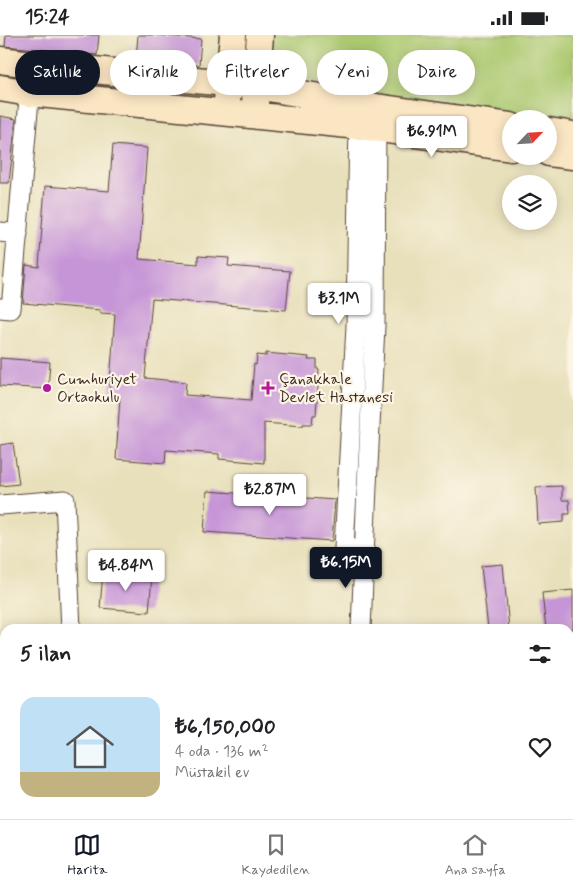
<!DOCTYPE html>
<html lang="tr">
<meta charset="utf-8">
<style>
:root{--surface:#fff;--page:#f2f2f2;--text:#202124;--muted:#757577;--line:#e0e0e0;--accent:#111827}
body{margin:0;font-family:Mynerve,sans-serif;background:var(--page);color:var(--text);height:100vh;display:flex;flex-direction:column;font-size:19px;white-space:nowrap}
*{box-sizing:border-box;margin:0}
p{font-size:16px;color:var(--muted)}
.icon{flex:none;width:28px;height:28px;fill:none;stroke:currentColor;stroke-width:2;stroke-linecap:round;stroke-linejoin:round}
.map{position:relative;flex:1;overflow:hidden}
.side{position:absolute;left:0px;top:589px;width:574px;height:196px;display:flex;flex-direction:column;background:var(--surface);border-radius:15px 15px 0 0;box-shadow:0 2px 12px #0003}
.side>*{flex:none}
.banner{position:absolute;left:15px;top:15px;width:544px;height:45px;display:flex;gap:10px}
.needle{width:32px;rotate:65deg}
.controls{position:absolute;left:502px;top:75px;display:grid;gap:10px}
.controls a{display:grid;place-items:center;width:55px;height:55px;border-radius:50%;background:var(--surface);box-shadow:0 2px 12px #0003;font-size:25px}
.price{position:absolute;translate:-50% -42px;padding:0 11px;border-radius:5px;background:#fff;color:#222;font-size:16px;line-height:32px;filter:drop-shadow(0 1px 2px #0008)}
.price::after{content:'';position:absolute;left:50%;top:30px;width:15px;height:11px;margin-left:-8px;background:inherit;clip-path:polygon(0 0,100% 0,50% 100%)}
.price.on{background:var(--accent);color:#fff}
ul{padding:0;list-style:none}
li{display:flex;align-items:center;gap:15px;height:125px;padding:0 20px}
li+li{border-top:1px solid var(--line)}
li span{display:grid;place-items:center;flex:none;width:140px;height:100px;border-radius:15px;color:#555}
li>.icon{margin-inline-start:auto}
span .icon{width:60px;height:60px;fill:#fffc;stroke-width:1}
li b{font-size:21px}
h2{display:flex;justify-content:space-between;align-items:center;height:60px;padding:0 20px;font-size:21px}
.tag{padding:0 18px;border-radius:22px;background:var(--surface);box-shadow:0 2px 12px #0003;font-size:18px;line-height:45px}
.tag.on{background:var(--accent);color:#fff}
.status{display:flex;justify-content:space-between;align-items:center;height:35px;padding:0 25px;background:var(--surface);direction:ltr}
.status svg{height:14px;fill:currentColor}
.dock{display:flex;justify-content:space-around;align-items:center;height:70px;border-top:1px solid var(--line);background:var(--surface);font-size:14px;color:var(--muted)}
.dock a{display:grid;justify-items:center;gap:2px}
.dock .on{color:var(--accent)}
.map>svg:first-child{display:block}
.green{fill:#acc971;stroke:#747a48}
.building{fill:#c695d7}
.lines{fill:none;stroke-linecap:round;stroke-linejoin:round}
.street-casing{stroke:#554536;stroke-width:21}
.secondary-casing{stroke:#554536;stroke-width:29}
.street{stroke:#fff;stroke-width:19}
.secondary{stroke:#fbe6c3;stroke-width:26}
.poi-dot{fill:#b5179e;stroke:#fcf5e5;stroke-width:2}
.labels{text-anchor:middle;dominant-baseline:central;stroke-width:4.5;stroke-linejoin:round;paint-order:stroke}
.poi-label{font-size:16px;fill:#3b2a1e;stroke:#fcf5e5;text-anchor:start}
</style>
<div class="status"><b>15:24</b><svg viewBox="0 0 49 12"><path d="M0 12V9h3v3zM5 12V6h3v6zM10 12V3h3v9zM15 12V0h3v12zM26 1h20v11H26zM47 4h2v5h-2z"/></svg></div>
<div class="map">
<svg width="573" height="784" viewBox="0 0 573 784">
<rect width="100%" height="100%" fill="#fcf5e5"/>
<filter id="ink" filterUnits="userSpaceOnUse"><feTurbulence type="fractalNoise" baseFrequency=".02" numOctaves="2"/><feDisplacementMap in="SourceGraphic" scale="10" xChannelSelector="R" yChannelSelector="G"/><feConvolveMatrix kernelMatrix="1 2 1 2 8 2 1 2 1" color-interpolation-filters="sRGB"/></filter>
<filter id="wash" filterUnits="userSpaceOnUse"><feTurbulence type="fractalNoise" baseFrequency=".0096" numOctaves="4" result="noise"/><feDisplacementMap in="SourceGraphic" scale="20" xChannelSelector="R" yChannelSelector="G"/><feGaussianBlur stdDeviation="1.12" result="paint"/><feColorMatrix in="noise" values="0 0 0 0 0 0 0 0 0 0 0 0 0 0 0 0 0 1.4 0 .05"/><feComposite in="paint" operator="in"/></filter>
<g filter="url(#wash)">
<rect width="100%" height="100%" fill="#e8e0bb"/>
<!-- green -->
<path class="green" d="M 264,0 L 573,0 L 573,93 L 549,84 L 519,84 L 447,72 L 262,36 Z
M 573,608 L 573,699 L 569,699 L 569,609 Z"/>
<g id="blocks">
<!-- building -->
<path class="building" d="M 6,0 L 99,0 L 97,20 L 5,11 Z
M 138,0 L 155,0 L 201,4 L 199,30 L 136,24 Z
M 0,81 L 16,84 L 9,148 L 0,148 Z
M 113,110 L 147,113 L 139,224 L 198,229 L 198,221 L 229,223 L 228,231 L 290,236 L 286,275 L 152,264 L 145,343 L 186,347 L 185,360 L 251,365 L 254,329 L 256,330 L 257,320 L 266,321 L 266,318 L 309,322 L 308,325 L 317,325 L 317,334 L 319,335 L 316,380 L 313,380 L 312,389 L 303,389 L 303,391 L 264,388 L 264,428 L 219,424 L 219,419 L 166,415 L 165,428 L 116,424 L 120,362 L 109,361 L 115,279 L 100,278 L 100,275 L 23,268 L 26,230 L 39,232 L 45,151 L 109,156 Z
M 0,323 L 50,327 L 48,354 L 0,351 Z
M 13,408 L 19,449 L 0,451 L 0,410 Z
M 562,451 L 562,465 L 569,465 L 570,479 L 564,479 L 564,487 L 538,489 L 536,452 Z
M 207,456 L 335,465 L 332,506 L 204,497 Z
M 503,529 L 509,594 L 488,594 L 481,531 Z
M 103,537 L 152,541 L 149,577 L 100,573 Z
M 573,555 L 573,594 L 546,594 L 542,558 Z"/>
</g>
</g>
<g filter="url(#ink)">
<use href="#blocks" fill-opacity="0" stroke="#554536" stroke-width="1"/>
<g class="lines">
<!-- street casing -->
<g class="street-casing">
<path id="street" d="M 359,80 L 356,291 L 344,513 L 365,515
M 0,197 L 18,199
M 0,273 L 11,274 L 32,29
M 0,470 L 65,465 L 71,594
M 361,594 L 367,451 L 375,291 L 376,81
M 0,715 L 5,715
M 353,784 L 354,780"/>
</g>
<!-- secondary casing -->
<g class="secondary-casing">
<path id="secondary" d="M 0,25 L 32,29 L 257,51 L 376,72 L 511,91
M 0,53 L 29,58 L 359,91 L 511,113
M 227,67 L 233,0
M 255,69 L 260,0
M 549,96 L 573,100
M 549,118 L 573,121"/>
</g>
<!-- street -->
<use href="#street" class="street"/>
<!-- secondary -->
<use href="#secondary" class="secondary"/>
</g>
</g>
<!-- markers -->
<g class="poi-dot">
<circle cx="47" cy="353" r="5"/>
<path d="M265.5 345.5h5v5h5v5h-5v5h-5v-5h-5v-5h5z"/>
</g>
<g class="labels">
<!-- poi labels -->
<g class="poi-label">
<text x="57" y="344">Cumhuriyet<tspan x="57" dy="18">Ortaokulu</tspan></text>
<text x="279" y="344">Çanakkale<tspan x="279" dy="18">Devlet Hastanesi</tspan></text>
</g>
</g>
</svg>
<div class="controls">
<a><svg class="needle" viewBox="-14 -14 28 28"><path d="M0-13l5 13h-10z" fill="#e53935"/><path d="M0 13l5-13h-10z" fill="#757577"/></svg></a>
<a><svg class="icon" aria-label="layers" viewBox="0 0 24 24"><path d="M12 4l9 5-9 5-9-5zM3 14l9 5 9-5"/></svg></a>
</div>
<b class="price" style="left:432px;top:123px">₺6.91M</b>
<b class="price" style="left:339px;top:290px">₺3.1M</b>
<b class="price" style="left:270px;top:481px">₺2.87M</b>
<b class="price on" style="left:346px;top:554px">₺6.15M</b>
<b class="price" style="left:126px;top:557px">₺4.84M</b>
<div class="banner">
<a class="tag on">Satılık</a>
<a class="tag">Kiralık</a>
<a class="tag">Filtreler</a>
<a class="tag">Yeni</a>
<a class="tag">Daire</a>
</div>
<section class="side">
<h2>5 ilan<svg class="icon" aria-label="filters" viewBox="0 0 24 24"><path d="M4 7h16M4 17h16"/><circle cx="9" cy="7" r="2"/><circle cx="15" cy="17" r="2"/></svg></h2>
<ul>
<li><span style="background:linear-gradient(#bfe0f5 75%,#c2b280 0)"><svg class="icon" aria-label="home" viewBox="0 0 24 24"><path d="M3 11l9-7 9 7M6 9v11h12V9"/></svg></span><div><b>₺6,150,000</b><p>4 oda · 136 m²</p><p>Müstakil ev</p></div><svg class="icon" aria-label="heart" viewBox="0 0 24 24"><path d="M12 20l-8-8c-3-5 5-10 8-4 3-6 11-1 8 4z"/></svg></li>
</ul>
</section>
</div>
<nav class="dock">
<a class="on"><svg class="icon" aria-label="map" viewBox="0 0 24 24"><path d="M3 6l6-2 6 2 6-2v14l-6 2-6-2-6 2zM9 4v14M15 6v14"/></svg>Harita</a>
<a><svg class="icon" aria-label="saved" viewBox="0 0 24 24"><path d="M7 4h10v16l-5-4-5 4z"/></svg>Kaydedilen</a>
<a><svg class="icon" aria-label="home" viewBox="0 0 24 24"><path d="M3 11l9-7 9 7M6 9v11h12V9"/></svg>Ana sayfa</a>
</nav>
